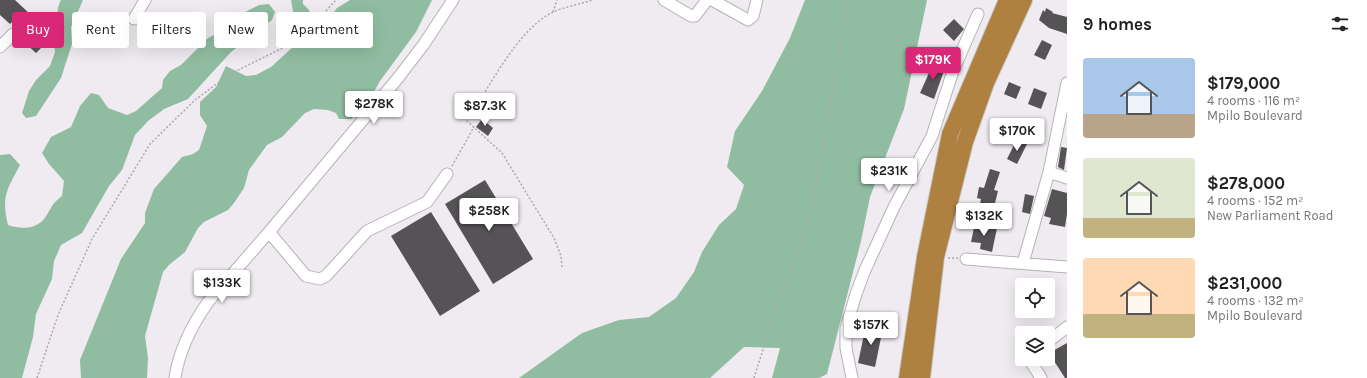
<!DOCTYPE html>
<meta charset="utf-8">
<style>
:root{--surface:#fff;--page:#f2f2f2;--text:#202124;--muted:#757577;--accent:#db2777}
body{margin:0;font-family:Karla,sans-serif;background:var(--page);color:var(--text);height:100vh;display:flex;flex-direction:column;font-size:15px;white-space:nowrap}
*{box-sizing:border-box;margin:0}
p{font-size:13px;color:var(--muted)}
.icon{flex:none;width:22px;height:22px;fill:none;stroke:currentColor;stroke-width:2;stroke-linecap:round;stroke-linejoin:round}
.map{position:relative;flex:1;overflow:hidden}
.side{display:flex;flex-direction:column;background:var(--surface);width:300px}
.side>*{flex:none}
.top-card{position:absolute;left:12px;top:12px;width:380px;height:36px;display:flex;gap:8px}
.controls{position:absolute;left:1015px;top:278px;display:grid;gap:8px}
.controls a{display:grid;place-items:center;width:40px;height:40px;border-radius:4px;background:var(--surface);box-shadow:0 4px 16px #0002;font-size:20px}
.price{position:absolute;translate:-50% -34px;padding:0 9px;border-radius:4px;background:#fff;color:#222;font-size:13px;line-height:26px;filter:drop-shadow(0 1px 2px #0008)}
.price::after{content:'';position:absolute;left:50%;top:24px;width:12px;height:9px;margin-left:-6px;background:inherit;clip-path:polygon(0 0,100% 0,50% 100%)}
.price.on{background:var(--accent);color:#fff}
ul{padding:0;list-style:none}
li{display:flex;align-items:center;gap:12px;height:100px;padding:0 16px}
li span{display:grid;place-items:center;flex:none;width:112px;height:80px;border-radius:4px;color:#555}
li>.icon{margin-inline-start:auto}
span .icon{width:48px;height:48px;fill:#fffc;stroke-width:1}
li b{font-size:17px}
h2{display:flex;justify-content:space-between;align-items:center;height:48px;padding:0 16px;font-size:17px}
.tag{padding:0 14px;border-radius:4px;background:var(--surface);box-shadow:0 4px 16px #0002;font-size:14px;line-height:36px}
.tag.on{background:var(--accent);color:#fff}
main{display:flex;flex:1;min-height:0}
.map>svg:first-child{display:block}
.forest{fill:#90bda1}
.building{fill:#565357}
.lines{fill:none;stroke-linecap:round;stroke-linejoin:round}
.minor-casing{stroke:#b6b2b7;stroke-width:13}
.highway-casing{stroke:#c9c9c9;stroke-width:18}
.path{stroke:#aca9ac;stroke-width:1.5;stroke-dasharray:2 2;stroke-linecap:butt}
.minor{stroke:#fff;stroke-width:11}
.highway{stroke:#ae8141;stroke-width:16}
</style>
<main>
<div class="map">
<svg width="1067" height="378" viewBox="0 0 1067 378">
<rect width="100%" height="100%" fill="#efebf0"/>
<!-- forest -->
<path class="forest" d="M 61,0 L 83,0 L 71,27 L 72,44 L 61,78 L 36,116 L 26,118 L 22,113 L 29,91 L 36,80 L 50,66 L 55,52 L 52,28 C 60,18 55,11 61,0 Z
M 291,0 L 303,0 L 303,4 L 309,10 L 311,18 L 304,22 L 294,17 Z
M 350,0 L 432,0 L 416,32 L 380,81 L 367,104 L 351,119 L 339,119 L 336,113 L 328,110 L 314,109 L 305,113 L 282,137 L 267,145 L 249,170 L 244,188 L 234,203 L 228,210 L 204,222 L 198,228 L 185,252 L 169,265 L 163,272 L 145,336 L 148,358 L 147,378 L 81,378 L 80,360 L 121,259 L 145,223 L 145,213 L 154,189 L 182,157 L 193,154 L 199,150 L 207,126 L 200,115 L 200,102 L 216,87 L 226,66 L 246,76 L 256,75 L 271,67 L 305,36 L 317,33 L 337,8 Z
M 805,0 L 927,0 L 904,109 L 870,197 L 861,241 L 827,374 L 819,378 L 772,378 L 780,348 L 744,347 L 710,378 L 519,378 L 582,333 L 619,320 L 649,317 L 676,298 L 694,272 L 702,252 L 719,225 L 736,209 L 744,185 L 727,167 L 735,131 L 762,91 L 790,38 Z
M 269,4 L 275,12 L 272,20 L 231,52 L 188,99 L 164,109 L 148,121 L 135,135 L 122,170 L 109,186 L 82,233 L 61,245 L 54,261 L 52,279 L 36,314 L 33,337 L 22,378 L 0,378 L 0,155 L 10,154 L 20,165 C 7,190 1,196 8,225 C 20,229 35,230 44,219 C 52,209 49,206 62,196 L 64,181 L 49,164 L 42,153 L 51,137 L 71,127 L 80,106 L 91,93 L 99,95 L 108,108 L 127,115 L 136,111 L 162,88 L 163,80 L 170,71 L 181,65 L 208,38 L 234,25 L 247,11 L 259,5 Z"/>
<!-- building -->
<path class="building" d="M 0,0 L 15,0 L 31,15 L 33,12 L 48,24 L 33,40 L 41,48 L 36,53 L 24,42 L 31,35 L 14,20 L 10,24 L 0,15 Z
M 1046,8 L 1053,12 L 1052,13 L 1067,17 L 1067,34 L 1049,28 L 1039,20 L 1043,10 L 1045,12 Z
M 107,16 L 112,20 L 109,25 L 113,27 L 108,34 L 110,36 L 105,43 L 99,39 L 92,48 L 85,43 L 100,22 L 102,23 Z
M 954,19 L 964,29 L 954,41 L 943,30 Z
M 1042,40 L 1052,45 L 1045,60 L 1034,55 Z
M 934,62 L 945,68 L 934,99 L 920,93 Z
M 1009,82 L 1021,87 L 1016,99 L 1004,94 Z
M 1034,88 L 1047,93 L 1041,109 L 1028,104 Z
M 482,119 L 493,128 L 488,136 L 476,127 Z
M 1017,139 L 1027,144 L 1017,164 L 1007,159 Z
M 1061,147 L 1067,148 L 1064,170 L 1058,167 Z
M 990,169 L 1000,172 L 994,190 L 998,191 L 995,203 L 1005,205 L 1003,214 L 979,209 L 981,199 L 977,198 L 979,187 L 984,188 Z
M 485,180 L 533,259 L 493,284 L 445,204 Z
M 1052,189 L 1067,193 L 1067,214 L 1065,227 L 1049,224 L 1051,218 L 1044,216 Z
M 1025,194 L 1034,196 L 1030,214 L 1022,212 Z
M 431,212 L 480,291 L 440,316 L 391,236 Z
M 975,223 L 997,228 L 992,252 L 980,249 L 981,243 L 971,242 Z
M 866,325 L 883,328 L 875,367 L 858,363 Z
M 1067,343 L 1067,378 L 1065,378 L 1049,353 Z"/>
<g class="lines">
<!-- minor casing -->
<g class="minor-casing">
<path id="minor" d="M 664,0 L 691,16 L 695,16 L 707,0
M 712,0 L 748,20 L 753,16 L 757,0
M 134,19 L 145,0
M 0,47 L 13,34
M 1049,172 L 1067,178
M 269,232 L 306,276 L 320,279 L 326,276 L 367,231 L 427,202 L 447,174
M 966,259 L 1067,267
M 1023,263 L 1049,172 L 1067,83
M 1048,342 L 1067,327
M 1031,359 L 1031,362 L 1041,378
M 175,378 C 179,350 192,325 208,302 L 269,232 L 398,78 L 424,44 L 453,0
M 852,378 L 846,348 L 846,328 L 856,294 L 865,270 L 894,207 L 932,136 L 953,71 L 978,14"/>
</g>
<!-- highway casing -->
<g class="highway-casing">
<path id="highway" d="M 907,378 L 925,257 L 950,134 L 1007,0
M 922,378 L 936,257 L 965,142 L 986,83 L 1024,0"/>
</g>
<!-- path -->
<path class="path" d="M 553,12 L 557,0
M 452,166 L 474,127
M 948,258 L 958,258
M 562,267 L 561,256 L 554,238 L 502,153 L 467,121 C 489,88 516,32 551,13 C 560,8 581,4 592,0
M 37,378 L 58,315 L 92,239 L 150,144 L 195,100 L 230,74 L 299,40 L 336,0
M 754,378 L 777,305 L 794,264 L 813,205 L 848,0"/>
<!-- minor -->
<use href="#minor" class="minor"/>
<!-- highway -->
<use href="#highway" class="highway"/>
</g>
</svg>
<div class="controls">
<a><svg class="icon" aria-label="locate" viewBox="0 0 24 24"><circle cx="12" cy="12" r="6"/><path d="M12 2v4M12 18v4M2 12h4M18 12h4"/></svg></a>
<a><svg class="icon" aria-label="layers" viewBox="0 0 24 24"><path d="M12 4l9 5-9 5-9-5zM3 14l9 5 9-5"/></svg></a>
</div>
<b class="price on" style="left:933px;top:81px">$179K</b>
<b class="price" style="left:374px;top:125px">$278K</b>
<b class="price" style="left:485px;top:127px">$87.3K</b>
<b class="price" style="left:1017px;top:152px">$170K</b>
<b class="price" style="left:889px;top:192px">$231K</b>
<b class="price" style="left:489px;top:232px">$258K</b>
<b class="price" style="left:984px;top:237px">$132K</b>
<b class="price" style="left:222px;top:304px">$133K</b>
<b class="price" style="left:871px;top:346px">$157K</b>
<div class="top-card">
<a class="tag on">Buy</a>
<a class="tag">Rent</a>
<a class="tag">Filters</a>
<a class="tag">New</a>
<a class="tag">Apartment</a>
</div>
</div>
<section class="side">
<h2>9 homes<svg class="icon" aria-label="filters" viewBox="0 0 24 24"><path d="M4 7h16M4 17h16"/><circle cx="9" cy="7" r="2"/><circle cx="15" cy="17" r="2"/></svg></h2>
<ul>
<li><span style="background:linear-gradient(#a9c7e8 70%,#b9a48a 0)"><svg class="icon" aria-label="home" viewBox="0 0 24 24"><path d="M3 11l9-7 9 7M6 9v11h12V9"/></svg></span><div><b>$179,000</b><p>4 rooms · 116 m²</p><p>Mpilo Boulevard</p></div></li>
<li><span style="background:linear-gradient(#dfe7d0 75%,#c2b280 0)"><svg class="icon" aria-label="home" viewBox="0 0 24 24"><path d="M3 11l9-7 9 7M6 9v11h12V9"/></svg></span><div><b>$278,000</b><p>4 rooms · 152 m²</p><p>New Parliament Road</p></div></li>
<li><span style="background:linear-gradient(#ffd9b3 70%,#c2b280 0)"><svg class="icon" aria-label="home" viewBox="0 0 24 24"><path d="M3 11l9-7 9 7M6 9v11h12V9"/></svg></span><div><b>$231,000</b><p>4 rooms · 132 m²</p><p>Mpilo Boulevard</p></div></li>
</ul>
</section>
</main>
